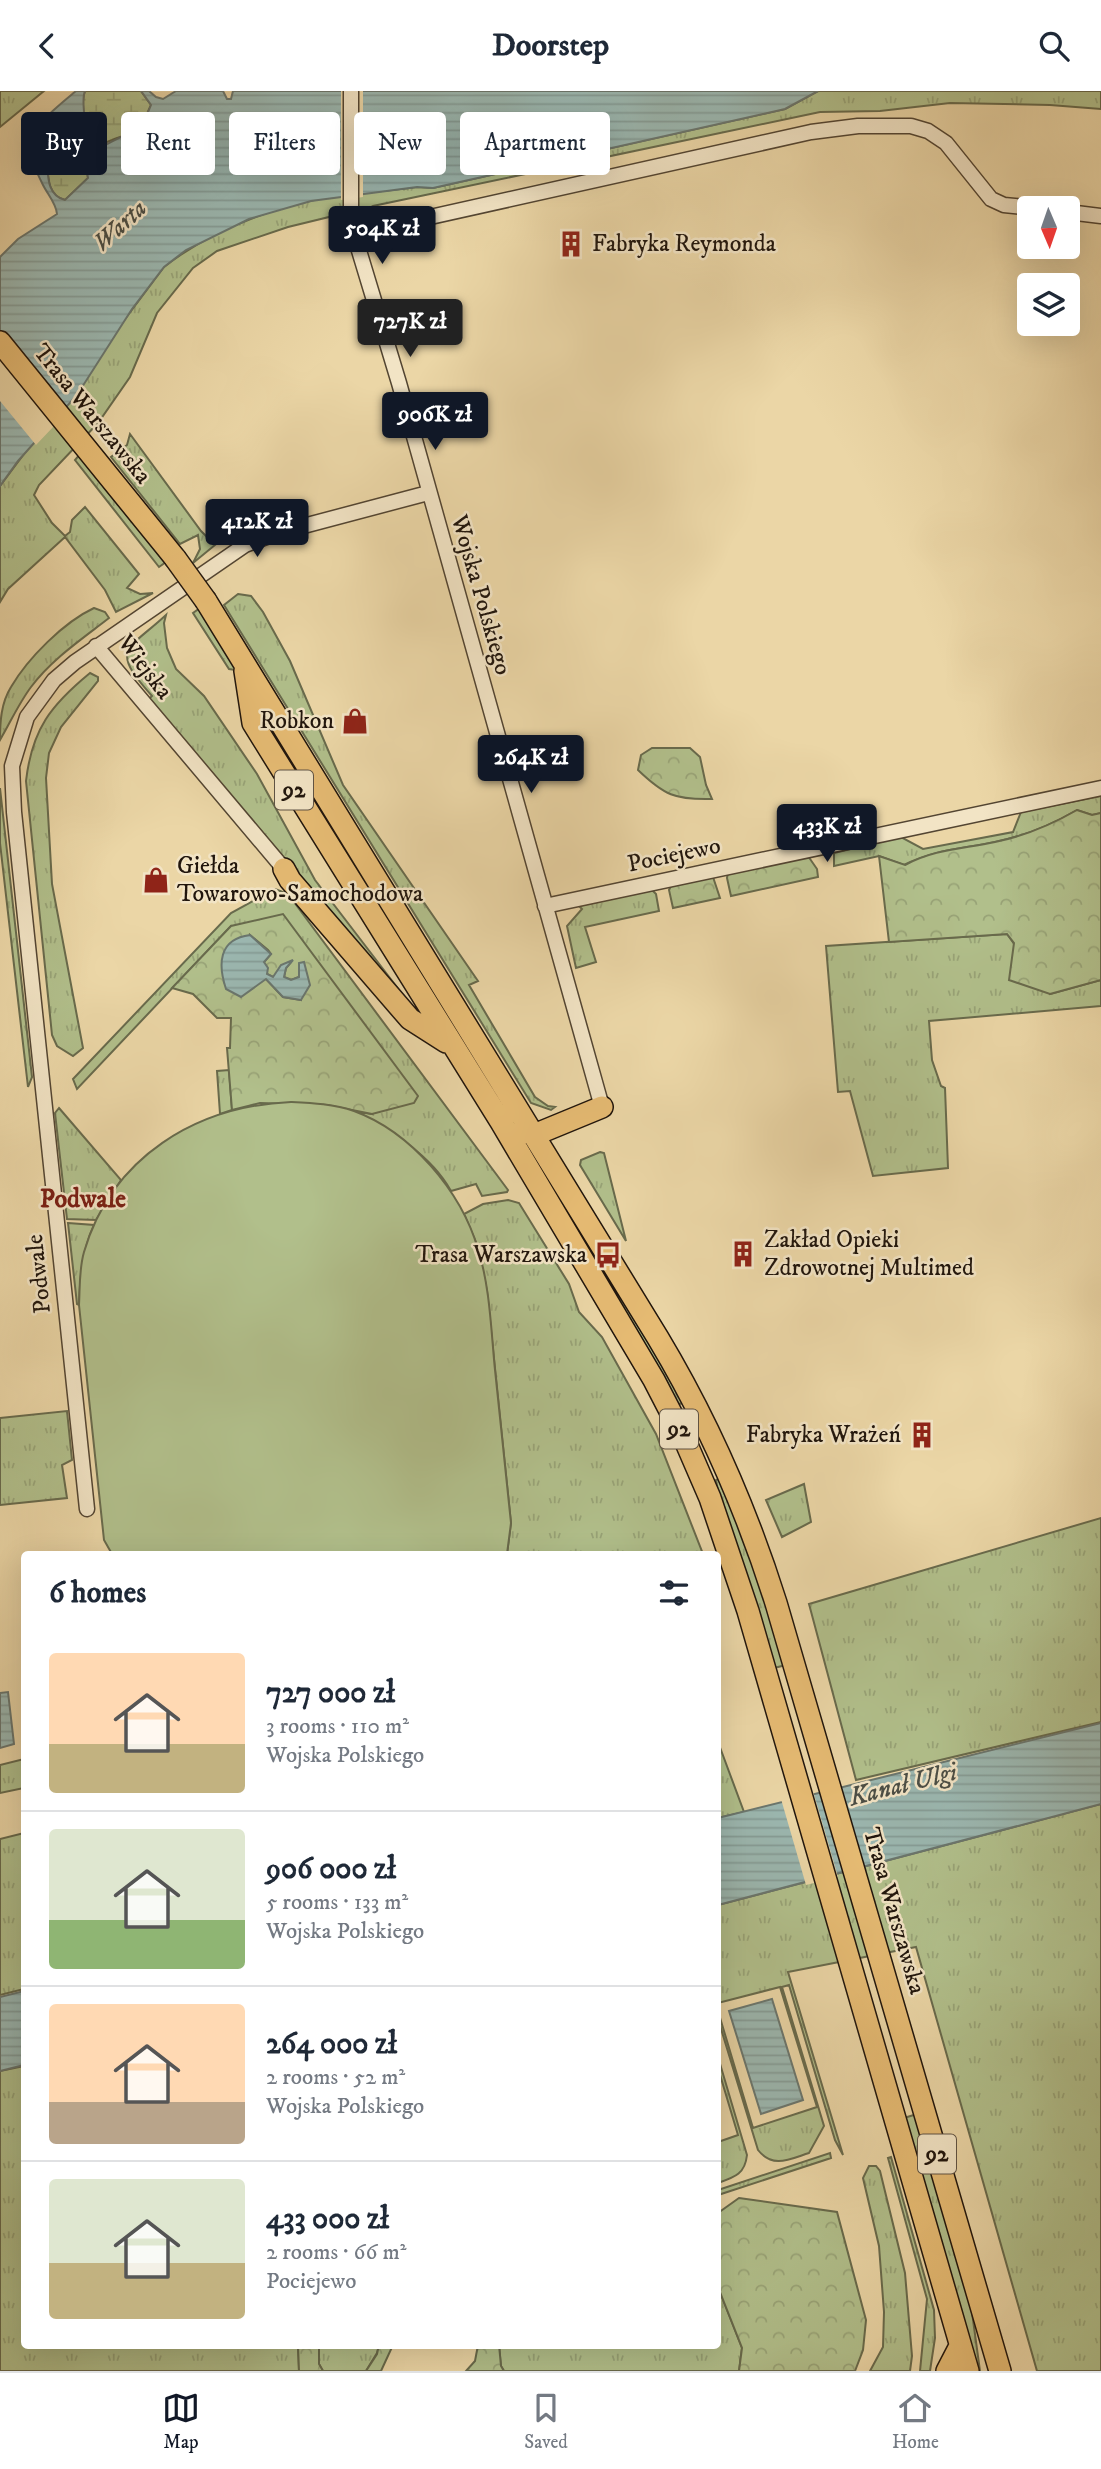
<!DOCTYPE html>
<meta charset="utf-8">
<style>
:root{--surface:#fff;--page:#f2f2f3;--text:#1f2937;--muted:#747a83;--line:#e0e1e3;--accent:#111827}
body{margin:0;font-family:"IM FELL DW Pica",serif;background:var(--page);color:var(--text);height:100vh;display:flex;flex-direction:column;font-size:26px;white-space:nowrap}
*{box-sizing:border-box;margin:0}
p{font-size:23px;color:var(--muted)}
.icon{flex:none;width:38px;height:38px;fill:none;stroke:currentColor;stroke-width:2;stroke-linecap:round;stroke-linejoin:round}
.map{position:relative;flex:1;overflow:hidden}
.panel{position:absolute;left:21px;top:1460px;width:700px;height:798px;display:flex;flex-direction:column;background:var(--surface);border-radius:7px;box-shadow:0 7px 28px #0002}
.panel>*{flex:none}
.hud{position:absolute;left:21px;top:21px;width:700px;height:63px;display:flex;gap:14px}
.needle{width:46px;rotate:178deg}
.buttons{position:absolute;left:1017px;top:105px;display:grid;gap:14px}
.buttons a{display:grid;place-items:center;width:63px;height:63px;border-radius:7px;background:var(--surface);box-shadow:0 7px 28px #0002;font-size:35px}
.price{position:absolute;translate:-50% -60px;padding:0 16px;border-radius:7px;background:var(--accent);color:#fff;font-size:23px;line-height:46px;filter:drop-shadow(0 2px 4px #0008)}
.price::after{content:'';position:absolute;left:50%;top:42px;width:21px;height:16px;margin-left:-10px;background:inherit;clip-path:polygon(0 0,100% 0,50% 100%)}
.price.selected{background:#222;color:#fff}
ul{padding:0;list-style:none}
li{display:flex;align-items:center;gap:21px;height:175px;padding:0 28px}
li+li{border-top:2px solid var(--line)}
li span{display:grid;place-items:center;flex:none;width:196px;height:140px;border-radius:7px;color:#555}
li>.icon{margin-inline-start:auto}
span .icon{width:84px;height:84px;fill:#fffc;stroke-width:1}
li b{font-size:30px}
h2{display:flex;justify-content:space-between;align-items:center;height:84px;padding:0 28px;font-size:30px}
.pill{padding:0 24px;border-radius:7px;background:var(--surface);box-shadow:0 7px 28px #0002;font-size:24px;line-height:63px}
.pill.selected{background:var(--accent);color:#fff}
header{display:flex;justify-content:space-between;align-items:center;height:91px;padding:0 28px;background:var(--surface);font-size:32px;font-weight:800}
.tab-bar{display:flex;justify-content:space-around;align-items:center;height:98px;border-top:2px solid var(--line);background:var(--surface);font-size:19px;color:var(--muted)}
.tab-bar a{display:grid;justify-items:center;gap:4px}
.tab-bar .selected{color:var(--accent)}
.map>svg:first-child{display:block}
.grass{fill:url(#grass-tufts);stroke:#686a4c;stroke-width:2}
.forest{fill:url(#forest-crowns);stroke:#686a4c;stroke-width:2;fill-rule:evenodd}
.wetland{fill:url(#wetland-marsh);stroke:#686a4c;stroke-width:2}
.pitch{fill:#b1bf8b;stroke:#686a4c;stroke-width:2}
.water{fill:url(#water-rules);stroke:#6a766e;stroke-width:2}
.pier{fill:#ebd6a6}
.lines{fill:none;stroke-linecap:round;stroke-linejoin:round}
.street-casing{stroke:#534532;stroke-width:17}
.primary-casing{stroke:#20150c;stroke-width:24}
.street{stroke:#f2e4c5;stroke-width:14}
.primary{stroke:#e6bb73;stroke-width:21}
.primary-bridge-casing{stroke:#20150c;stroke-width:24;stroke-linecap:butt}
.primary-bridge{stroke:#e6bb73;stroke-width:21}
.labels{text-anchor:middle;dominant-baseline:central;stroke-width:5;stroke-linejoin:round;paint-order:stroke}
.shield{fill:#f2e4c5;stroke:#5f5344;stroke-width:2}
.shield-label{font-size:23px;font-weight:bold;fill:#20150c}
.poi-label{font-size:24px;fill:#20150c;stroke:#f2e4c5;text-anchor:start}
.street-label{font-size:24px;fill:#20150c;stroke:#f2e4c5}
.water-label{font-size:26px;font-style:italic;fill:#4b4e45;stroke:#f2e4c5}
.neighbourhood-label{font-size:26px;font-weight:bold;fill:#7a1f14;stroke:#f2e4c5}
</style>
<header><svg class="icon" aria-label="back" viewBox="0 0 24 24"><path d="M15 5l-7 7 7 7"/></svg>Doorstep<svg class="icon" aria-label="search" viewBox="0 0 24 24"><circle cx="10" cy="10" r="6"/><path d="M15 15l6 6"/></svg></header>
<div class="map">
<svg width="1101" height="2280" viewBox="0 0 1101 2280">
<defs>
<pattern id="grass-tufts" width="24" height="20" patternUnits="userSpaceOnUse" patternTransform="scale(1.75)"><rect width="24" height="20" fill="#b1bf8b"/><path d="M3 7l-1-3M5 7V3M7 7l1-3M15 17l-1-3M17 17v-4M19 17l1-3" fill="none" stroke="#98a377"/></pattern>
<pattern id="forest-crowns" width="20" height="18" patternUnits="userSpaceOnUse" patternTransform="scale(1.75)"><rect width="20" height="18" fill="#b1bf8b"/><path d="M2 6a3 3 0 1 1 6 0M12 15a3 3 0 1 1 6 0" fill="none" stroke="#98a377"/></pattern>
<pattern id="wetland-marsh" width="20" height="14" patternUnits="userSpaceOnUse" patternTransform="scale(1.75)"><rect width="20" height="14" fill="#b1bf8b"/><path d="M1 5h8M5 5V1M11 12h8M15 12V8" fill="none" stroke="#98a377"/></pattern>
<pattern id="water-rules" width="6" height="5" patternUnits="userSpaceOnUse" patternTransform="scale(1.75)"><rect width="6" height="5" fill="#9bb7b0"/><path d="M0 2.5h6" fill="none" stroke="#859c96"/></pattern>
</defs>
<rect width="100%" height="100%" fill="#ebd6a6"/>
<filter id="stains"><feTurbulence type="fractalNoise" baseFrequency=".00286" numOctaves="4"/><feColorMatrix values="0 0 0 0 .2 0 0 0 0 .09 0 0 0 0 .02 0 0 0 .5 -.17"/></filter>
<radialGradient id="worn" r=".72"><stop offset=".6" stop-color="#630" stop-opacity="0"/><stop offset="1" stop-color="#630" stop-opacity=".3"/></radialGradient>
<!-- grass -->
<path class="grass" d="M 0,0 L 44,0 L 0,36 Z
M 818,0 L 1101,0 L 1101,18 L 1050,14 L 950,12 L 880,20 L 820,21 L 373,115 L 366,119 L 340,119 L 333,125 L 288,136 L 217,160 L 193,177 L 157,222 L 130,286 L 98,332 L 39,394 L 34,404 L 52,432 L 65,445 L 70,441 L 72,429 L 85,416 L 139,483 L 127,497 L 140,503 L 153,502 L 116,521 L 105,499 L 65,446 L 8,498 L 0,511 L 0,395 L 164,176 C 206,143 258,122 310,110 C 344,102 382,101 417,96 L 433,97 L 785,18 Z
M 130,343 L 201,440 L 215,454 L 193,472 L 200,458 L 198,444 L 180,453 L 111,366 L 127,354 Z
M 80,363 L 166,471 L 159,476 L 75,369 Z
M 238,503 L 251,505 L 263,521 L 290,570 L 343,694 L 478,890 L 469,894 L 535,1006 L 548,1015 L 555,1016 L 551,1019 L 531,1012 L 224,514 Z
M 94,517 L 105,521 L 109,527 C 82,548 52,568 31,596 C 19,612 10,632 0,649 C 0,631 1,612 11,596 C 28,567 64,531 94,517 Z
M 200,517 L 236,577 L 235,579 L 229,578 L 193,522 Z
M 166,524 L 164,532 L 167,557 L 176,578 L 204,605 L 257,683 L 315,789 L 403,904 L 302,794 L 280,762 L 148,609 L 152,605 C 109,557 127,560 166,524 Z
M 90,582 L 98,586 L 98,590 L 61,636 L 49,662 L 46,687 L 52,793 L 83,957 L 73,965 L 57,955 L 52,944 L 26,690 C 32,638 51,614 90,582 Z
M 262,624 L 265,624 L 390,829 L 262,629 Z
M 0,697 L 32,986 L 28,996 L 0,752 Z
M 1101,705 L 1101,722 L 1092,724 L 1077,719 C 1051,734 1025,745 995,751 C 962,758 935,758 904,774 L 879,765 L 834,775 L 834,762 L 901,746 L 923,758 L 1013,741 L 1021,721 Z
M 275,798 L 288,803 L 508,1099 L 507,1101 L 482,1105 L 476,1093 L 451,1100 C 431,1064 390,1039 354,1020 L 372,1023 L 231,835 L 77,998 L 73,988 L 231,822 Z
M 651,798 L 656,803 L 659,820 L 585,836 L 596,871 L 576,877 L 567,835 L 582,818 L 579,815 Z
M 1007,843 L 1050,903 L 1101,889 L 1101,915 L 929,930 L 932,969 L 941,995 L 945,997 L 948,1077 L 873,1085 L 850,1000 L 838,1001 L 826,855 Z
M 229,979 L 232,1019 L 220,1023 L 217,980 Z
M 59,1017 L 121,1089 L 96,1129 L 67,1128 L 55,1022 Z
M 600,1061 L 604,1062 L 626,1150 L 580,1074 L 581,1069 Z
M 508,1109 L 519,1112 L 569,1193 L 579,1221 L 602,1246 L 656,1343 L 703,1463 L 507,1463 L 511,1432 L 487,1200 L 478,1156 L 464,1123 L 483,1113 Z
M 68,1132 L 94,1134 C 82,1160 80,1185 79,1214 L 77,1213 Z
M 587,1145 L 620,1198 L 683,1312 L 679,1313 L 671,1303 L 581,1149 Z
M 67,1320 L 72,1369 L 62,1374 L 67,1407 L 0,1414 L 0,1327 Z
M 718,1388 L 733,1414 L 786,1574 L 774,1577 L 720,1411 L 716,1389 Z
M 804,1393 L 811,1431 L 782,1446 L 766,1409 Z
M 1101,1427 L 1101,1631 L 856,1689 L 809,1513 Z
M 718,1651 L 744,1721 L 718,1727 Z
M 24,1668 L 24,1697 L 0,1702 L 0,1674 Z
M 1101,1713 L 1101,2280 L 1037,2280 L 916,1856 L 788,1881 L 843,2064 L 835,2049 L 789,1894 L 782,1896 L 824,2035 L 809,2062 C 790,2068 773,2078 758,2059 L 718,1928 L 718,1920 L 753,2037 L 817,2016 L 780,1896 L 718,1912 L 718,1814 Z
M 24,1742 L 24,1898 L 0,1904 L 0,1748 Z
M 718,1966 L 747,2064 C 745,2083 735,2086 718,2092 L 718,2051 L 738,2044 L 718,1977 Z
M 24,1975 L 24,2254 L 298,2254 L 299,2280 L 0,2280 L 0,1980 Z
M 917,2023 L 971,2214 L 980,2280 L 977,2280 L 904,2027 Z
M 830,2062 L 831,2067 L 718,2104 L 718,2099 Z
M 891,2066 L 934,2219 L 935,2247 L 930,2280 L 920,2280 L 927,2208 L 888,2067 Z
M 869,2075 L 876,2075 L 880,2080 L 905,2182 L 912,2265 L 910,2280 L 870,2280 L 883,2256 L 884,2221 L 879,2155 L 863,2087 Z
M 718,2196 L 742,2257 L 739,2280 L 504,2280 L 501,2275 L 499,2254 L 718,2254 Z
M 319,2254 L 379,2254 L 377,2262 L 366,2280 L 323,2280 L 319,2273 Z"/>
<!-- forest -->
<path class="forest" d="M 652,657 L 690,657 L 700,666 L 706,694 L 712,708 C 675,709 664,704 638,679 L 641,664 Z
M 1077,719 L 1092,724 L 1101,722 L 1101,889 L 1050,903 L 1009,889 L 1014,852 L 1007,843 L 889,851 L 879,765 L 905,774 C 935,758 962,758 995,751 C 1025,745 1051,734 1077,719 Z
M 808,765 L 817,778 L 818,786 L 731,805 L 727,787 L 728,781 Z
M 713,786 L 720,807 L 673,817 L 669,799 L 671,795 Z
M 283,823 L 418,1005 L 414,1012 L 372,1023 L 327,1014 L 260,1012 L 232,1019 L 227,957 L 230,957 L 231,927 L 217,927 L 193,903 L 172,897 L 231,835 ZM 250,844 L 268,859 L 271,863 L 264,871 L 267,883 L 273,886 L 291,871 L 286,877 L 284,886 L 291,889 L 299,886 L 300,877 L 301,909 L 283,906 L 265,887 L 253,897 Z
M 739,2107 L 837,2121 L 866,2229 L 863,2259 L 855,2280 L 739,2280 L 742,2257 L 718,2196 L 718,2122 Z
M 298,2254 L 319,2254 L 319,2273 L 323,2280 L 299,2280 Z
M 379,2254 L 393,2254 L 381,2280 L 366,2280 L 377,2263 Z
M 478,2254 L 499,2254 L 501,2275 L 504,2280 L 466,2280 L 475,2270 Z"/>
<!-- wetland -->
<path class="wetland" d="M 85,0 L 141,0 L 151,14 C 148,21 143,32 137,38 C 129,45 121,45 112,49 C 96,54 85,71 88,87 L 65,109 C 48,105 48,87 47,72 L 57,57 L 81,38 C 86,25 80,12 85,0 Z"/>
<!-- pitch -->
<path class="pitch" d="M 291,1011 C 312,1012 334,1013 354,1020 C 411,1041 461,1100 478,1158 C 490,1196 491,1239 495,1279 C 500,1330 506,1381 511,1432 L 507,1463 L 112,1463 L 104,1449 L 79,1214 C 80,1196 79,1178 84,1161 C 112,1066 196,1015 291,1011 Z"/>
<!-- water -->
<path class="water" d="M 76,0 L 85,0 C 80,12 89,29 80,40 C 70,52 54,56 47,72 C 48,87 48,105 65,109 L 88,87 L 86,75 C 103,41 137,54 151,14 L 141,0 L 149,0 L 156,6 L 163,8 L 176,0 L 223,0 L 227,8 L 231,8 L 233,0 L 818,0 L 785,18 L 433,97 L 417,96 L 311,110 L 249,128 L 186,159 L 164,176 L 132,218 L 77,304 L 18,370 L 0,395 L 0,166 L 18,148 L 57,123 C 56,112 48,104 43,94 C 17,46 40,30 76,0 Z
M 250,844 L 271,863 L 264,871 L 268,877 L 267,883 L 273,886 L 281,874 L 293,869 L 286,877 L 284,886 L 291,889 L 299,886 L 299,872 L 304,871 L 310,894 L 301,909 L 283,906 L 266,888 L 241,906 L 226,898 C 218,874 218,848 250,844 Z
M 8,1601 L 14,1653 L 0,1657 L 0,1602 Z
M 1101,1632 L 1101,1713 L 718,1814 L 718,1727 Z
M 24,1900 L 24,1974 L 0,1980 L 0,1906 Z
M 772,1908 L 803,2009 L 761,2023 L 729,1920 Z"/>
<!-- pier -->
<path class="pier" d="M 341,0 L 363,0 L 363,106 L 341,109 Z
M 0,269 L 54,335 L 36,354 L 0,310 Z
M 813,1700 L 838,1786 L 806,1794 L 781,1708 Z"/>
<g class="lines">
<!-- street casing -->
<g class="street-casing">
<path id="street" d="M 351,0 L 351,122 L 354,143 L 399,292 L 602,1016
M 1068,121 L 1101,125
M 354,143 L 811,41 L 858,35 L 911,35 L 928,40 L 946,52 L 991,108 L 1004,114 L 1035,117
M 96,555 L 284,778
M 545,815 L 1101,697
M 87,1418 L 14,721 L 12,675 L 27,626 L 54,589 L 75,571 L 245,454 L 277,442 L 428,402"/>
</g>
<!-- primary casing -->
<g class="primary-casing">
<path id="primary" d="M 0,251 L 175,467
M 206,510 L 658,1247 C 709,1332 746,1417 776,1512 L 1000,2280
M 245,580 L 253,632 L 501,1031 L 654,1289 L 684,1347 L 710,1407 L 748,1520 L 968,2280
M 284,778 L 290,789 L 410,928 L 446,951
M 522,1039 L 534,1044 L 602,1016
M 947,2280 L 960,2255"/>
</g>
<!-- street -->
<use href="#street" class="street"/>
<!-- primary -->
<use href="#primary" class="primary"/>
<!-- primary-bridge casing -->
<g class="primary-bridge-casing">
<path id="primary-bridge" d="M 175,467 L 206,510"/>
</g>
<!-- primary-bridge -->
<use href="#primary-bridge" class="primary-bridge"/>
</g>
<!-- icons -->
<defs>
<g id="building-bare" transform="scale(2.1)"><path d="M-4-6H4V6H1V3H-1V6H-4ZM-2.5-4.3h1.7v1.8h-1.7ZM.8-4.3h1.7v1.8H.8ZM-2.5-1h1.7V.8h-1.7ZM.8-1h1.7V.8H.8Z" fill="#8f2418" stroke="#f2e4c5" stroke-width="2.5" paint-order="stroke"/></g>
<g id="shop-bare" transform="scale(2.1)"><path d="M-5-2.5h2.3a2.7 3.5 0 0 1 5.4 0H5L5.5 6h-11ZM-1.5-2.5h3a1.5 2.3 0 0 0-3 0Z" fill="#8f2418" stroke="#f2e4c5" stroke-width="2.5" paint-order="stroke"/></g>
<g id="bus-bare" transform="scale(2.1)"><path d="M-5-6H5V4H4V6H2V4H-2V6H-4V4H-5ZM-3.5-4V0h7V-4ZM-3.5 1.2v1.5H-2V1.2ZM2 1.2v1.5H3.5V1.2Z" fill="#8f2418" stroke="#f2e4c5" stroke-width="2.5" paint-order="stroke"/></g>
</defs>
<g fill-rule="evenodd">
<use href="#building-bare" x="571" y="153"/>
<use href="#shop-bare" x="355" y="630"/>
<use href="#shop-bare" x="156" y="789"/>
<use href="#building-bare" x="743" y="1163"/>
<use href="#bus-bare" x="608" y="1164"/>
<use href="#building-bare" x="922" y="1344"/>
</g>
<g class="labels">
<!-- shield labels -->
<g class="shield">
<rect x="275" y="679.5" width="38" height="39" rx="5"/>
<rect x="660" y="1318.5" width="38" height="39" rx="5"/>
<rect x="918" y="2043.5" width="38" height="39" rx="5"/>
</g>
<g class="shield-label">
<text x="294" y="699">92</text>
<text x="679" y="1338">92</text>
<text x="937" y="2063">92</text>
</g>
<!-- poi labels -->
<g class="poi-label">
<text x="592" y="153">Fabryka Reymonda</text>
<text x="334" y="630" text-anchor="end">Robkon</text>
<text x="177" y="775">Giełda<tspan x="177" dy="28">Towarowo-Samochodowa</tspan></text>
<text x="764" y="1149">Zakład Opieki<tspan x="764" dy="28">Zdrowotnej Multimed</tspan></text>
<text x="587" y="1164" text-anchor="end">Trasa Warszawska</text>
<text x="901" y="1344" text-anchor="end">Fabryka Wrażeń</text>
</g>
<!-- street labels -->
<g class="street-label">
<text transform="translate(92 323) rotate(51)">Trasa Warszawska</text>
<text transform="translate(481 504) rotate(74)">Wojska Polskiego</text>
<text transform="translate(145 576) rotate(53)">Wiejska</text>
<text transform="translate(674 764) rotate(-12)">Pociejewo</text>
<text transform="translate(39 1183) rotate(-96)">Podwale</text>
<text transform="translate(894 1820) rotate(74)">Trasa Warszawska</text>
</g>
<!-- water labels -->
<g class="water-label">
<text transform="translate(120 135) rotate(-43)">Warta</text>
<text transform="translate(903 1694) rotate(-14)">Kanał Ulgi</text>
</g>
<!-- neighbourhood labels -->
<g class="neighbourhood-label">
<text x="83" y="1108">Podwale</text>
</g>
</g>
<rect width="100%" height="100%" filter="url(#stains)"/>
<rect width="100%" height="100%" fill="url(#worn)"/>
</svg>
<div class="buttons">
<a><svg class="needle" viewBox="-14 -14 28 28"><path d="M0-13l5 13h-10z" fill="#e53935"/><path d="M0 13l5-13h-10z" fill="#747a83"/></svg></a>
<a><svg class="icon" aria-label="layers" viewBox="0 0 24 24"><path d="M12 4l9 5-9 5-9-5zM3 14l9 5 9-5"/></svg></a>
</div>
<b class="price" style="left:382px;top:175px">504K zł</b>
<b class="price selected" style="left:410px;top:268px">727K zł</b>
<b class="price" style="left:435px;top:361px">906K zł</b>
<b class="price" style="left:257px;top:468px">412K zł</b>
<b class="price" style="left:531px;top:704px">264K zł</b>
<b class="price" style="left:827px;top:773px">433K zł</b>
<div class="hud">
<a class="pill selected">Buy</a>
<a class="pill">Rent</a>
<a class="pill">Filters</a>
<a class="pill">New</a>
<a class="pill">Apartment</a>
</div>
<section class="panel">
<h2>6 homes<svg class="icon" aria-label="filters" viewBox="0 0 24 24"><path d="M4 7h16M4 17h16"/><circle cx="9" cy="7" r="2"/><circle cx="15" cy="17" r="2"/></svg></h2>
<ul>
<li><span style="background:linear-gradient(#ffd9b3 65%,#c2b280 0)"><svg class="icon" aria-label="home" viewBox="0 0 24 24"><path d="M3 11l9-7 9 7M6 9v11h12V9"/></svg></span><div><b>727 000 zł</b><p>3 rooms · 110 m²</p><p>Wojska Polskiego</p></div></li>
<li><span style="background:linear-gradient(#dfe7d0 65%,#8fb573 0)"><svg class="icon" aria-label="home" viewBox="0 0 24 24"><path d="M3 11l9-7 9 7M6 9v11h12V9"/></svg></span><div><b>906 000 zł</b><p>5 rooms · 133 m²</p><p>Wojska Polskiego</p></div></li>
<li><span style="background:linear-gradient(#ffd9b3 70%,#b9a48a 0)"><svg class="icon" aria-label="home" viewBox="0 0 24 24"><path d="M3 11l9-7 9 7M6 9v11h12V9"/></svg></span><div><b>264 000 zł</b><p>2 rooms · 52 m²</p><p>Wojska Polskiego</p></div></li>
<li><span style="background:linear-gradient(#dfe7d0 60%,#c2b280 0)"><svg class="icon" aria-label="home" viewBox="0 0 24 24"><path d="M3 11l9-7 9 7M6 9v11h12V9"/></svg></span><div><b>433 000 zł</b><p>2 rooms · 66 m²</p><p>Pociejewo</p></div></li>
</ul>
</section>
</div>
<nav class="tab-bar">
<a class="selected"><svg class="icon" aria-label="map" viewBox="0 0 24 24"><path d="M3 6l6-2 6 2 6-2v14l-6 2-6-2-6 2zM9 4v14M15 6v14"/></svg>Map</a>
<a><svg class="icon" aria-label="saved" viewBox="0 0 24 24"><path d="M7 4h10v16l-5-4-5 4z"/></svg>Saved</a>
<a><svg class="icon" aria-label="home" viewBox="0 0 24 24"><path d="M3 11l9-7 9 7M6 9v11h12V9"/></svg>Home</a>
</nav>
